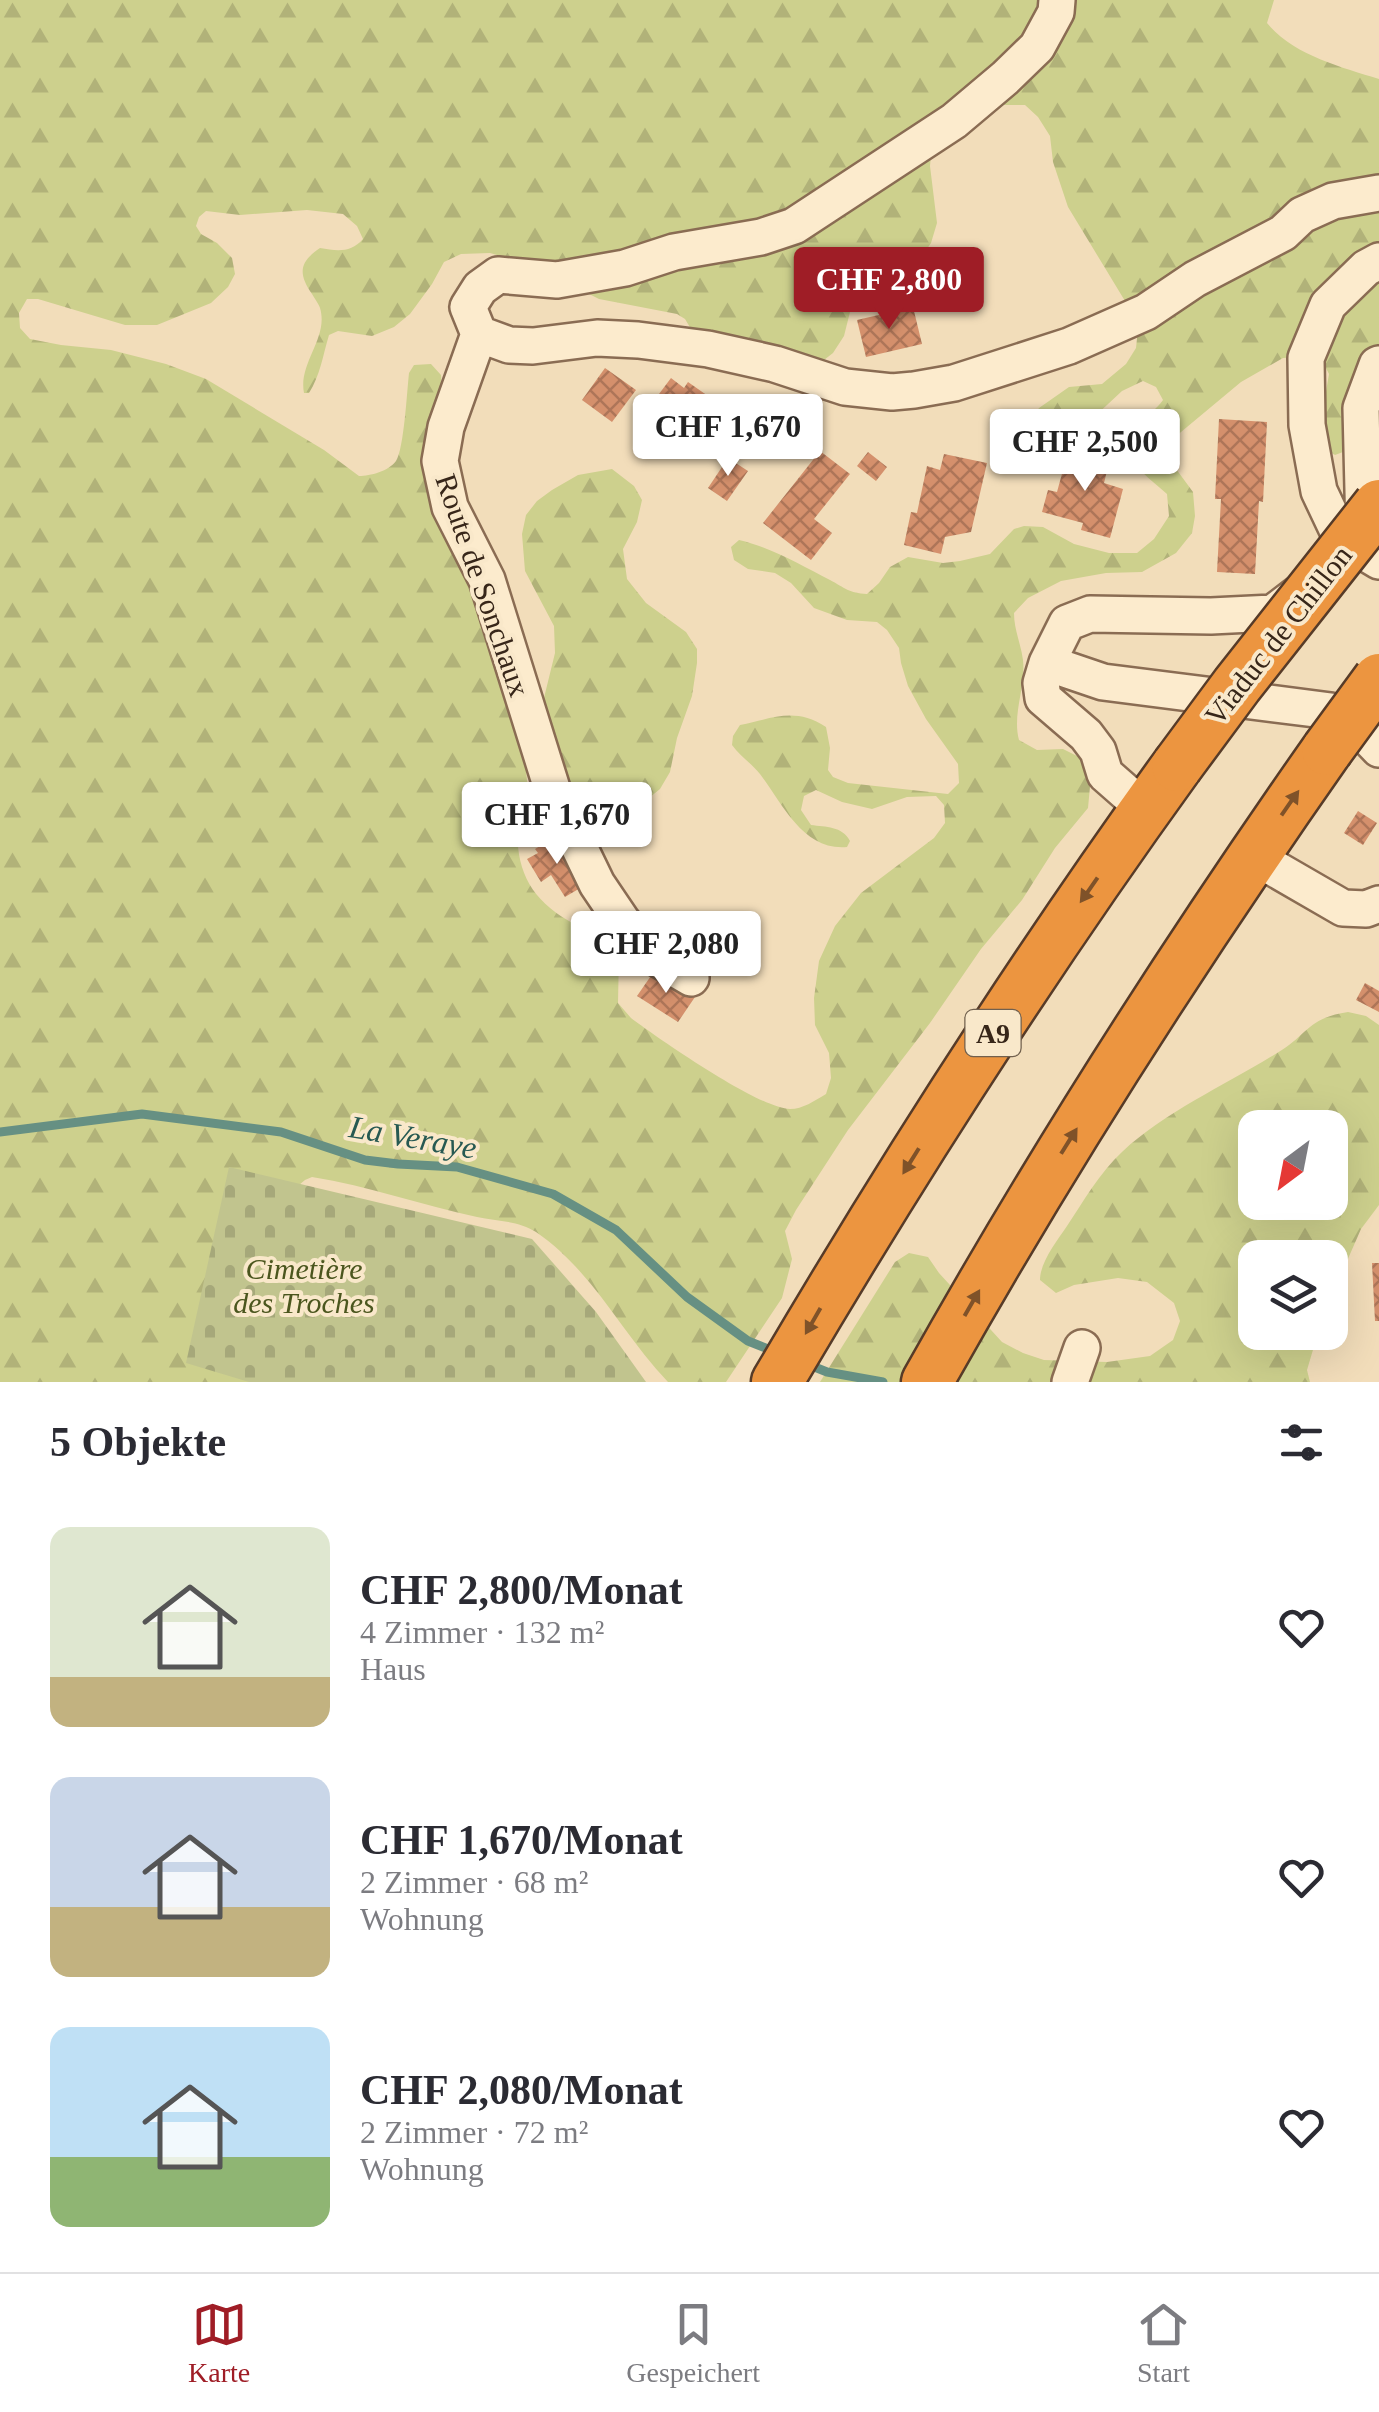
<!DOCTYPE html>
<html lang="de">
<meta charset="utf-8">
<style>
:root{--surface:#fff;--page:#f2f2f3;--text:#2b2b33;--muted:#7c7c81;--line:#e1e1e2;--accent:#9f1d26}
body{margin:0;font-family:Georgia,serif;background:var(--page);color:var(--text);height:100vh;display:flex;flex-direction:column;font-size:38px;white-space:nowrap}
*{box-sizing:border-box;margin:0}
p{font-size:32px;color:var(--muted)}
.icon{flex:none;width:55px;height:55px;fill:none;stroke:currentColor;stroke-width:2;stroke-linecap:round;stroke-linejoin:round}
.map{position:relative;height:1382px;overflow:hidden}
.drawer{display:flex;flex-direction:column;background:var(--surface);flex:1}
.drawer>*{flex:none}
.needle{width:65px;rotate:212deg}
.buttons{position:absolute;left:1238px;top:1110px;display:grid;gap:20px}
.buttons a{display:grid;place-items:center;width:110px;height:110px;border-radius:20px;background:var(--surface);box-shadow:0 10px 40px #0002;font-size:50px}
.price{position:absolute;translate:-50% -85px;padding:0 22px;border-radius:10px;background:#fff;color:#222;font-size:32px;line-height:65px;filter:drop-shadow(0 2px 5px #0008)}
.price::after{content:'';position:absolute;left:50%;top:60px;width:30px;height:22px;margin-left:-15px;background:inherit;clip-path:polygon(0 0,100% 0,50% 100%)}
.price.on{background:var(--accent);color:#fff}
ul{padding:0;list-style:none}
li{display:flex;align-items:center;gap:30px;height:250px;padding:0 50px}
li span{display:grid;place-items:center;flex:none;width:280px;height:200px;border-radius:20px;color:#555}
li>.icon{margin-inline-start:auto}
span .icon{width:120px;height:120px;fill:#fffc;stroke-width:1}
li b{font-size:42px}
h2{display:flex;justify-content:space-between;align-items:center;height:120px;padding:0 50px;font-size:42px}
.tabs{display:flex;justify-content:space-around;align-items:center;height:140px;border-top:2px solid var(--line);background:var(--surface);font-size:28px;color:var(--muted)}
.tabs a{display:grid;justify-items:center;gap:5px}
.tabs .on{color:var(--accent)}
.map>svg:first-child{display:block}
.forest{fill:url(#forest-firs);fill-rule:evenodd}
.cemetery{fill:url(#cemetery-stones)}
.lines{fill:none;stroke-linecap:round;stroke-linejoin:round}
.stream{stroke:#669083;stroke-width:9}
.building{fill:url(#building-cross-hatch)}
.minor-casing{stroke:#8a6c53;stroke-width:40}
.highway-casing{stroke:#573b28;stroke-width:55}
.minor{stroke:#fcebcd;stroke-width:35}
.highway{stroke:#ec9540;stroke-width:50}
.highway-bridge-casing{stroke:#573b28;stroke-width:55;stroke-linecap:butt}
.highway-bridge{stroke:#ec9540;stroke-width:50}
.oneway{fill:#7f5229}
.labels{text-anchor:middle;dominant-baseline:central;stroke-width:8;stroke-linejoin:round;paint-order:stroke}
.shield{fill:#f9e8ca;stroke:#71604e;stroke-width:2.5}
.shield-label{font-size:28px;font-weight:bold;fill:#372619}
.street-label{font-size:30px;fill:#372619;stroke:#f9e8ca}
.park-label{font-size:30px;font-style:italic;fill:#4b561e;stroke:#f9e8ca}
.water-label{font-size:32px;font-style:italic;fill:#275952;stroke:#f9e8ca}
</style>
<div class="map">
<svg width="1379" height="1382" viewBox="0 0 1379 1382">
<defs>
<pattern id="forest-firs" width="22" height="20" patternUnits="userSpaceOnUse" patternTransform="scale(2.5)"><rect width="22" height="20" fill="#cdd08d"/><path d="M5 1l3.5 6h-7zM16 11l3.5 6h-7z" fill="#b1b279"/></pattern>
<pattern id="cemetery-stones" width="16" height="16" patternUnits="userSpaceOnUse" patternTransform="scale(2.5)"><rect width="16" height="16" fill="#c1c48e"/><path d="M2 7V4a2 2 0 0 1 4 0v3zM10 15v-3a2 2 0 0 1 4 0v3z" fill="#a6a87a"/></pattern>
<pattern id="building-cross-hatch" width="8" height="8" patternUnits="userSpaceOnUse" patternTransform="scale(2.5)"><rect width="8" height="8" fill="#d4906c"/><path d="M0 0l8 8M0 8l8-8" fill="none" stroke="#ad7558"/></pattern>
</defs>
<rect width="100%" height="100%" fill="#f2ddba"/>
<!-- forest -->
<path class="forest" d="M 0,0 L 1274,0 L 1267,23 C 1293,55 1341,67 1379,79 L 1379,348 L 1347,445 L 1343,452 L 1335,455 L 1326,449 L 1323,409 L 1329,374 L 1323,362 L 1314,356 L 1283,358 L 1241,382 L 1175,437 L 1168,458 L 1193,492 L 1195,516 L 1192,533 L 1176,553 L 1142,572 L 1106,573 L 1061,581 L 1028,598 L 1014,613 C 1014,630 1021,644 1023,660 C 1026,688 1012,713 1019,740 L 1037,750 L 1063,749 L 1079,757 L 1091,776 L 1088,808 L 1055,848 L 1022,900 L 981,949 L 930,1023 L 848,1130 L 796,1210 L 785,1231 L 792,1259 L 782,1298 L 726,1382 L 668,1382 C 622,1334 593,1271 536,1232 C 519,1221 497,1221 477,1217 C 422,1205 368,1186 312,1177 L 305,1180 L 287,1195 L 308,1382 L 0,1382 ZM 959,105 L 1025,105 L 1038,117 L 1050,136 L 1053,162 L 1068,207 L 1125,301 L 1138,329 L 1136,348 L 1126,364 L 1102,384 L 1069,387 L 1039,408 L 1025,429 L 1030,444 L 1049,452 L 1063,446 L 1122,391 L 1143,381 L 1156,387 L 1163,400 C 1156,410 1148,414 1140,423 C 1111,454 1145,474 1167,494 L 1169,516 L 1154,539 L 1137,553 L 1109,553 L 1074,544 L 1043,527 L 1024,526 L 1014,529 L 990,554 L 960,561 L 943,563 L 908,557 L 890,567 L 879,583 L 867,594 C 849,593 845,588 830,580 C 801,565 770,547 739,540 L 731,547 L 734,560 L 748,569 L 775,573 L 791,583 L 814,608 L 847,620 L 877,622 L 887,630 L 899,648 L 901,663 L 908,686 L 926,719 L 958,764 L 959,783 L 948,794 L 848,783 L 833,777 L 828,770 L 830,748 L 826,727 C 795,707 774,718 740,725 L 733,736 L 732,745 C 740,756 751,763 760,774 C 783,804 803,851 847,847 L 850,841 C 842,826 826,827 811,825 L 801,810 L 804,796 L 816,790 L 842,802 L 872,809 L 907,797 L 936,796 L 944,805 L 945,823 L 934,838 L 861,893 L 835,926 L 819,961 L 814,998 L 815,1025 L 829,1053 L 831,1078 L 826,1094 C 814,1101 803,1109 790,1109 C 760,1109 659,1039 631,1018 L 618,1003 L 619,954 L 613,934 C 609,931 605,927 600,925 C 590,922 578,927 569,921 C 525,896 513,861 519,814 L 530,808 L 523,743 L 435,430 L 442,390 L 441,375 L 431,364 L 414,365 L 409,373 C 407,390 404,449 396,461 C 389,471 370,476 359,476 L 324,450 L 206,379 L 166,364 L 111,350 L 61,345 L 30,339 L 20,328 L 19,313 L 27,299 L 38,299 L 125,325 L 157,325 L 211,303 L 228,287 L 235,274 L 232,258 L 217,243 L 201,234 L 196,226 L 199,217 L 206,211 L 240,215 L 307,210 L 343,214 L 357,226 L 363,239 C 351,253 337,251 320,248 C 299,262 298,274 312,294 C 313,296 320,306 320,308 C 329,338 298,363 304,393 L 309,393 C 320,376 323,355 329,335 L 338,331 L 372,336 L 394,327 L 410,314 L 432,284 L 444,262 L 461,254 L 490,253 L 532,265 L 599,299 L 677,314 L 685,319 L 697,339 L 805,366 L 824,360 L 833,353 L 844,336 L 854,296 L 867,285 L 914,268 L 931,243 L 937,223 L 930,166 L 934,124 Z
M 612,469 L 634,486 L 642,500 L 637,522 L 623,549 L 627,579 L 646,603 L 686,632 L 697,649 L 697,663 L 692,696 L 677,738 L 670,772 L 660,789 L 639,806 L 614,819 L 594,815 L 580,805 L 561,774 L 541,710 L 555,653 L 554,626 L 525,571 L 522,534 L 526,515 L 537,501 L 552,490 L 578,475 Z
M 1348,1012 L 1366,1016 L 1379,1025 L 1379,1205 L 1361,1229 L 1330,1300 L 1330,1258 L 1255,1258 L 1255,1332 L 1318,1333 L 1307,1370 L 1310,1382 L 820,1382 L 895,1262 L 909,1253 L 928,1257 L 939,1273 L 1002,1342 L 1023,1353 L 1044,1360 L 1107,1362 L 1150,1356 L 1173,1340 L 1180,1321 L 1174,1303 L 1147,1282 L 1118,1278 L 1074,1285 L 1056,1293 L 1040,1280 C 1040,1262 1057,1241 1067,1226 C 1083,1202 1100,1172 1122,1152 C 1166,1111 1226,1085 1277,1053 C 1308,1035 1307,1018 1348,1012 ZM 1255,1128 L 1330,1128 L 1330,1202 L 1255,1202 Z"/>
<!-- cemetery -->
<path class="cemetery" d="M 229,1167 L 532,1239 L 596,1312 L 646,1382 L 249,1382 L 186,1363 Z"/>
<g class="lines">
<!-- stream -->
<path class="stream" d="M 0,1132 L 142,1114 L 281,1132 L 365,1160 L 398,1164 L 457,1167 L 553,1194 L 616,1230 L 687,1297 L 748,1341 L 778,1353
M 807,1364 L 827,1372 L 883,1382"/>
</g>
<!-- building -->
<path class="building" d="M 913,307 L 922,344 L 866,357 L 857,320 Z
M 605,368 L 636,390 L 612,422 L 582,400 Z
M 671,378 L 684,388 L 688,382 L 708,396 L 703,403 L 709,407 L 680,446 L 641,418 Z
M 1219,419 L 1267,422 L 1263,502 L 1259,501 L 1255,574 L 1217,572 L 1221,499 L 1215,499 Z
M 1069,448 L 1110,459 L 1104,483 L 1123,489 L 1110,538 L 1081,530 L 1083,523 L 1042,512 L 1048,490 L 1057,492 Z
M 820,451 L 850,474 L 814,519 L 832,533 L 811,560 L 763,523 Z
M 868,452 L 887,467 L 876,481 L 857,466 Z
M 944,454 L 987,463 L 971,532 L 945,537 L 941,554 L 904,545 L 911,512 L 917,513 L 927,466 L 940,470 Z
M 728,458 L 748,471 L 727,501 L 708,488 Z
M 1358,811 L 1377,823 L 1363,845 L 1344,833 Z
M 557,836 L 587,884 L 565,897 L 551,875 L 541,882 L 527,859 L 538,853 L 535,849 Z
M 655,970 L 695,997 L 678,1022 L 637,996 Z
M 1365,983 L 1379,991 L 1379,1012 L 1356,1000 Z
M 1372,1263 L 1379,1263 L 1379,1321 L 1375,1321 Z"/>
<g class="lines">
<!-- minor casing -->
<g class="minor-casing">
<path id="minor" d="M 1379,261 L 1366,268 L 1328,305 L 1306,358 L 1307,425 L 1319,491 L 1337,529 L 1364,552 L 1379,561
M 479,334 L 509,345 L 533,346 L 597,338 L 638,340 L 708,349 L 775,364 L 845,387 L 892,392 L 914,390 L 954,383 L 1069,346 L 1146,312 L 1195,279 L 1283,233 L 1302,215 L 1333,201 L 1379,193
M 1364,531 L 1361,408 L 1377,365 L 1379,364
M 1298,594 L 1273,613 L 1211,616 L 1090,614 L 1067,623 L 1047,663 L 1103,682 L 1331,711 C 1351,721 1365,733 1379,749
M 1047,663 L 1041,683 L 1043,698 L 1086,735 L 1098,751 L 1105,774 L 1146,810
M 1253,856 L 1343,908 L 1366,909 L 1379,904
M 691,978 L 650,954 L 622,921 L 597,884 L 554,795 L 487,580 L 450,507 L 440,461 L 446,427 L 479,334 L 468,307 L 480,288 L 498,275 L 557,280 L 625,268 L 674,252 L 761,237 L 794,226 L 954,121 L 1005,78 L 1037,47 L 1056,12 L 1057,0
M 1070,1382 L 1082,1348"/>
</g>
<!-- highway casing -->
<g class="highway-casing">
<path id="highway" d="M 777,1382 C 901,1171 1033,965 1177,766
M 927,1382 C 1049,1164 1184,954 1327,750"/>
</g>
<!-- minor -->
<use href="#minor" class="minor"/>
<!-- highway -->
<use href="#highway" class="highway"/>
<!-- highway-bridge casing -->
<g class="highway-bridge-casing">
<path id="highway-bridge" d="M 1327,750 L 1379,679
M 1177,766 L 1237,685 L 1379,505"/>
</g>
<!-- highway-bridge -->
<use href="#highway-bridge" class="highway-bridge"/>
</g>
<!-- one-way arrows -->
<defs><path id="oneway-solid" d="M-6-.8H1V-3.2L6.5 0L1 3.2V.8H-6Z" transform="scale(2.5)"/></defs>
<g class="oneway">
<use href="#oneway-solid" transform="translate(1290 803) rotate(-55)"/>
<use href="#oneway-solid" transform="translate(1089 890) rotate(125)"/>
<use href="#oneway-solid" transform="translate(1069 1141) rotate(-58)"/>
<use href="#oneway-solid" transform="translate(911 1161) rotate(122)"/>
<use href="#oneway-solid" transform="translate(972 1303) rotate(-60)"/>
<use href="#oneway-solid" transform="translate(813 1321) rotate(120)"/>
</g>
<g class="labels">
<!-- shield labels -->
<rect class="shield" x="965.5" y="1010" width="55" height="46" rx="8"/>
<g class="shield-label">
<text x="993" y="1033">A9</text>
</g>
<!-- street labels -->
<g class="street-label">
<text transform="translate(483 585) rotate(71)">Route de Sonchaux</text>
<text transform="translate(1278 635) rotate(-52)">Viaduc de Chillon</text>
</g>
<!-- park labels -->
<g class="park-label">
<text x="304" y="1268">Cimetière<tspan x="304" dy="34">des Troches</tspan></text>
</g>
<!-- water labels -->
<g class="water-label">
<text transform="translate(413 1137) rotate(10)">La Veraye</text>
</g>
</g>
</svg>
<div class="buttons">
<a><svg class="needle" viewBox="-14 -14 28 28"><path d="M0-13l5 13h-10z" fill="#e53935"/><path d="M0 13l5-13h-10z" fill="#7c7c81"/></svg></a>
<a><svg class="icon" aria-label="layers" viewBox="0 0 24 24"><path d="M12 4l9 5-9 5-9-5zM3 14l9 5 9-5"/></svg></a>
</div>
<b class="price on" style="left:889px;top:332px">CHF 2,800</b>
<b class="price" style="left:728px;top:479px">CHF 1,670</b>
<b class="price" style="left:1085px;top:494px">CHF 2,500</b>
<b class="price" style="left:557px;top:867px">CHF 1,670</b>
<b class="price" style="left:666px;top:996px">CHF 2,080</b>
</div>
<section class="drawer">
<h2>5 Objekte<svg class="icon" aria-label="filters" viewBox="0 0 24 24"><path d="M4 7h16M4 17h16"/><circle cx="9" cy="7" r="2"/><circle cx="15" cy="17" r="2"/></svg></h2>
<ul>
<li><span style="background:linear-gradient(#dfe7d0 75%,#c2b280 0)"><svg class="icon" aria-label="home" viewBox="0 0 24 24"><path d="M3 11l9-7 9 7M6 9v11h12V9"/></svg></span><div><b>CHF 2,800/Monat</b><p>4 Zimmer · 132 m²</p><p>Haus</p></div><svg class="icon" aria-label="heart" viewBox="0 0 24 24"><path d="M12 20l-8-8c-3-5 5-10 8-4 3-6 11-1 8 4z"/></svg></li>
<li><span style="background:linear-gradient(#c9d6e8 65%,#c2b280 0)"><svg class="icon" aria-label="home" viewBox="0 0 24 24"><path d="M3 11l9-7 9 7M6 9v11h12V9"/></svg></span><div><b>CHF 1,670/Monat</b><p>2 Zimmer · 68 m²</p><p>Wohnung</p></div><svg class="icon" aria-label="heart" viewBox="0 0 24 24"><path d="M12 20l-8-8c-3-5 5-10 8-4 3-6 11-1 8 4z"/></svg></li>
<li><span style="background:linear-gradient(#bfe0f5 65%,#8fb573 0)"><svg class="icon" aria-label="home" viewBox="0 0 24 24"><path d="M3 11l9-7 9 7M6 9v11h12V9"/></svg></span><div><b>CHF 2,080/Monat</b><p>2 Zimmer · 72 m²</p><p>Wohnung</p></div><svg class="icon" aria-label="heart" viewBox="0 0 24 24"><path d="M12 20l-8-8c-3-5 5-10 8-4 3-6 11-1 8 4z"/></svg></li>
</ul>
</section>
<nav class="tabs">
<a class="on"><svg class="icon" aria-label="map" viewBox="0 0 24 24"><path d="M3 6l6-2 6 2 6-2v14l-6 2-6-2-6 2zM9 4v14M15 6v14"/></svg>Karte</a>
<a><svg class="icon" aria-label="saved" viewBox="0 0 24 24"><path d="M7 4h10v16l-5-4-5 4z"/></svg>Gespeichert</a>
<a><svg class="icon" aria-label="home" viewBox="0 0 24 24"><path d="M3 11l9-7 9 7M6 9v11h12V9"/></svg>Start</a>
</nav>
